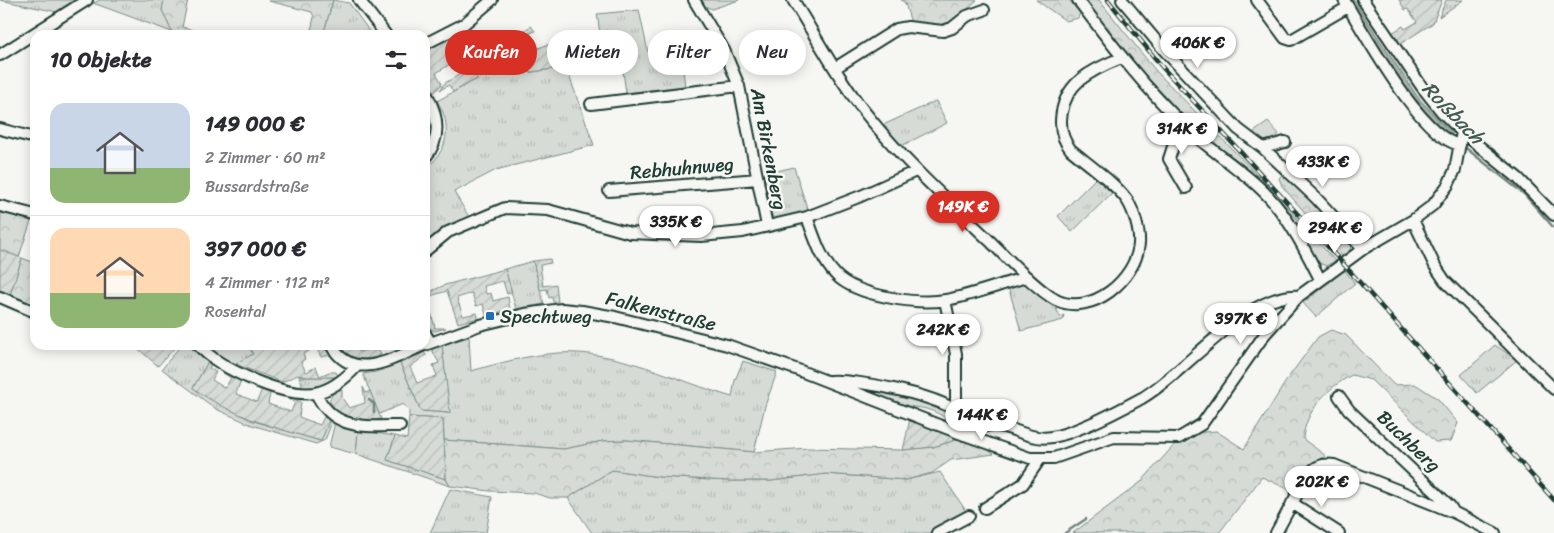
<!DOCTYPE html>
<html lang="de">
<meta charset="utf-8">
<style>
:root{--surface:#fff;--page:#f7f7f7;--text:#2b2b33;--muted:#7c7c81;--line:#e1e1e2;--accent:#d93025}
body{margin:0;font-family:Sriracha,sans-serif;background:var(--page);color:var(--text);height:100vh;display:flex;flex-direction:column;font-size:19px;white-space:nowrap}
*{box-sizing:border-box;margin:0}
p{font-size:16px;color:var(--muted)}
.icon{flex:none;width:28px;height:28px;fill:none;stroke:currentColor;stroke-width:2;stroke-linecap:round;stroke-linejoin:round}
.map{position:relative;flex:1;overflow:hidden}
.side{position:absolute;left:30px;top:30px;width:400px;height:320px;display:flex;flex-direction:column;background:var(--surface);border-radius:15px;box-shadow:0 2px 12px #0003}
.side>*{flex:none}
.hud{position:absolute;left:445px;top:30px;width:475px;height:45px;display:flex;gap:10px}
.price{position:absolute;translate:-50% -42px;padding:0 11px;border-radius:18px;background:#fff;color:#222;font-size:16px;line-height:32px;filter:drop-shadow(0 1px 2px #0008)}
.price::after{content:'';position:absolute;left:50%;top:30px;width:15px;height:11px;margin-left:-8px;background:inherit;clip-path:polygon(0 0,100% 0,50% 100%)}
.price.selected{background:var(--accent);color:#fff}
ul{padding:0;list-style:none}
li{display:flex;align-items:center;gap:15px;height:125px;padding:0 20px}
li+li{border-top:1px solid var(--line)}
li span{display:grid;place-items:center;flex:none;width:140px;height:100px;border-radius:15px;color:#555}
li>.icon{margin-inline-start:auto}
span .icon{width:60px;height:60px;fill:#fffc;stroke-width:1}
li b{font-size:21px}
h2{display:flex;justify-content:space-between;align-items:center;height:60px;padding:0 20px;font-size:21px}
.pill{padding:0 18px;border-radius:22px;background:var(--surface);box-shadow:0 2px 12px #0003;font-size:18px;line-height:45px}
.pill.selected{background:var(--accent);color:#fff}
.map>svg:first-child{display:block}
.grass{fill:url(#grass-tufts);stroke:#7a8c85}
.forest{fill:url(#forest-crowns);stroke:#7a8c85}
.park{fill:#d6dbd6;stroke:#7a8c85}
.garden{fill:url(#garden-furrows);stroke:#7a8c85}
.water{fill:url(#water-ripples);stroke:#72847d}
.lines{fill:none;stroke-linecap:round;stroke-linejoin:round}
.stream{stroke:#72847d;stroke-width:2.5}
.minor-casing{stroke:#1f3d34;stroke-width:14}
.minor{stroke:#f6f6f2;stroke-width:10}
.rail-casing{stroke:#1f3d34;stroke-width:4.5}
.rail{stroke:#f6f6f2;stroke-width:2.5;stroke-dasharray:8;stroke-linecap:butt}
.poi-dot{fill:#1f6fb2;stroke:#f6f6f2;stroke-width:2}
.labels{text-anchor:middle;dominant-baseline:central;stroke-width:5;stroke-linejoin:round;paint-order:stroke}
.street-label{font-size:19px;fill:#1f3d34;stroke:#f6f6f2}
.poi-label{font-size:19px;fill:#1f3d34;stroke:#f6f6f2;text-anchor:start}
.water-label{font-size:20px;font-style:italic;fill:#425a52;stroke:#f6f6f2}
</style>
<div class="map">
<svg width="1554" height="533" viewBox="0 0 1554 533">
<defs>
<pattern id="grass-tufts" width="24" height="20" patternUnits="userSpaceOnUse" patternTransform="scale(1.25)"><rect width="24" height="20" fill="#d6dbd6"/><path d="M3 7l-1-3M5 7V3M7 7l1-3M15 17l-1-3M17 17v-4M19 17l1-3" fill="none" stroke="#b7bdb8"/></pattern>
<pattern id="forest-crowns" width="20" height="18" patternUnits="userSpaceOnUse" patternTransform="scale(1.25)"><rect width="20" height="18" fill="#d6dbd6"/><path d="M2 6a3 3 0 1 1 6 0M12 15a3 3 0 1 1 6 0" fill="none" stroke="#b7bdb8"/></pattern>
<pattern id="garden-furrows" width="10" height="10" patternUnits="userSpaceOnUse" patternTransform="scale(1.25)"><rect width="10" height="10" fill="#d6dbd6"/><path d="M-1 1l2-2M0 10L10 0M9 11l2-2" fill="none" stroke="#b7bdb8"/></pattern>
<pattern id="water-ripples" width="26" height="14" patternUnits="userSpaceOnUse" patternTransform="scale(1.25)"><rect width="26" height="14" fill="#aab3ae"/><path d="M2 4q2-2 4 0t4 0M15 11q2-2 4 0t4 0" fill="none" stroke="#8a938e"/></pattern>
</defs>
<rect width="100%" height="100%" fill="#f6f6f2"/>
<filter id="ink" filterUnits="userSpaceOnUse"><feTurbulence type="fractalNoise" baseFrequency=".02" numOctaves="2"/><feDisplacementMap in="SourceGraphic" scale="10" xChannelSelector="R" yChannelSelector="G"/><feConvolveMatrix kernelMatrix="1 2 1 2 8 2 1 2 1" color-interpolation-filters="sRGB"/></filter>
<g filter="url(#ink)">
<!-- grass -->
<path class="grass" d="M 0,0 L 82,0 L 62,13 Z
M 100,0 L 164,0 L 162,10 L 172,32 L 93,3 Z
M 333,0 L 349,3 L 372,35 L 323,35 Z
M 702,0 L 739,0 L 712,9 L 705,6 Z
M 1353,0 L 1357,0 L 1416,87 L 1453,131 L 1453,134 L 1418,98 Z
M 1446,0 L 1463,0 L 1439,17 Z
M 639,10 L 648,52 L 680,47 L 685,86 L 626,93 L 621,57 L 604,59 L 597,14 Z
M 508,62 L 518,74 L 566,67 L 594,145 L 496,170 L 454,192 L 469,217 L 439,233 L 425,244 L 425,169 C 448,152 453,125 437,101 Z
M 936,101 L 947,123 L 901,146 L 883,125 Z
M 794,167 L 808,211 L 776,220 L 772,216 L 764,174 Z
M 1098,176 L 1113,192 L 1072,232 L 1058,216 Z
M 533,261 L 544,304 L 516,309 L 505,269 Z
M 1344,270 L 1355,283 L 1316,317 L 1303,303 Z
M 1025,282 L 1054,304 L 1060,317 L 1064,315 L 1063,320 L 1021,331 L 1008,286 Z
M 469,337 L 471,371 C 500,363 528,355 558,353 C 617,349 677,381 732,397 L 735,380 L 743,361 L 777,372 L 765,406 L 754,452 L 626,440 L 603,441 L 564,449 L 444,440 L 443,419 L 409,417 L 409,411 L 403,404 L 379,414 L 363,374 L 376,372 L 400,363 L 421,411 L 449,413 L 442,345 Z
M 181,345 L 189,345 L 209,360 L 193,388 L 250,420 L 320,441 L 330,419 L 333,420 L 325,440 L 316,444 L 252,425 L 216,409 L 162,369 Z
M 205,345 L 248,345 L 253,354 L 234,367 L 228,364 L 229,361 L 208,349 Z
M 1495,345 L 1517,360 L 1477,393 L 1461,375 Z
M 299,377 L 339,377 L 319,388 L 300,389 L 302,383 Z
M 845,384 C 884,389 925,397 959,416 L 960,427 L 952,425 C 944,413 923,406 908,407 Z
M 358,430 L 395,436 L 387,460 L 446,479 L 450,486 L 356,454 Z
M 612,470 L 659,477 L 729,481 L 771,481 L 826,474 L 906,480 L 940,472 L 968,514 L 929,533 L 592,533 L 568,498 Z
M 450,489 L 492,497 L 486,533 L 430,533 Z"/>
<!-- forest -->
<path class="forest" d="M 164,0 L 188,0 L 182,27 L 211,35 L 182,35 L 172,32 L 162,10 Z
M 333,0 L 323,35 L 310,35 L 314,17 L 312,12 L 269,1 Z
M 901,0 L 977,0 C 946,28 952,27 911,23 L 905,3 Z
M 1036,0 L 1069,0 L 1080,13 L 1078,18 L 1066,21 Z
M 1085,0 L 1099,0 L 1156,71 L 1267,185 L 1335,261 L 1326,266 L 1319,263 L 1294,221 L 1269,191 L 1199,131 L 1175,107 L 1136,65 Z
M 1282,175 L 1286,175 L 1347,240 L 1351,246 L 1349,253 L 1343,257 L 1282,186 L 1279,178 Z
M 1,212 L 31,221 L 19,257 L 0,250 Z
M 22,258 L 35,263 L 35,306 L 10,295 Z
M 1331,330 L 1346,335 L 1394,385 L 1415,384 L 1438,399 L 1458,423 L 1451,441 L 1435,442 L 1371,380 L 1352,375 C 1328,387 1305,411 1303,439 L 1326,456 L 1310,465 L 1292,491 L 1262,477 L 1219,533 L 1073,533 L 1141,482 L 1176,443 L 1191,433 L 1216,431 L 1244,449 L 1288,378 L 1318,337 Z
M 959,439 L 976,442 L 994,454 L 951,460 L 932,473 L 906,480 L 826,474 L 771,481 L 729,481 L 659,477 L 612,470 L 568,498 L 550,498 L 534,493 L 490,491 L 450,486 L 446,479 L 444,440 L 564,449 L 603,441 L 626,440 L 754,452 L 808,448 L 903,450 L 933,447 Z"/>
<!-- park -->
<path class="park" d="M 1268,122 L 1279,134 L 1267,144 L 1251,134 Z
M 335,422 L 358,430 L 356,454 L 329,447 Z"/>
<!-- garden -->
<path class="garden" d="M 1399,0 L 1442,0 L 1433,23 L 1400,44 L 1392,33 L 1403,26 L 1405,29 L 1417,22 L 1408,9 L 1405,10 Z
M 531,26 L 535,31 L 521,38 L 527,52 L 558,41 L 566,67 L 518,74 L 498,47 Z
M 456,35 L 477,79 L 453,92 L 449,85 L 440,90 L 445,83 L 462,73 L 455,61 L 436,73 L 442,84 L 433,94 L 425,82 L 425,51 Z
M 0,250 L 22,258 L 10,295 L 0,290 Z
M 550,259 L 551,263 L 540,265 L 543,286 L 556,284 L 558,302 L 553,302 L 552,297 L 549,298 L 547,289 L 540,290 L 533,261 Z
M 505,269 L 512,292 L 507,294 L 503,281 L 484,286 L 486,294 L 491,293 L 493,301 L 508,297 L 510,310 L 486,315 L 483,304 L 476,306 L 472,293 L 457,298 L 463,316 L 477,313 L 478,318 L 458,323 L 447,291 L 427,297 L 435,328 L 446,328 L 435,331 C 421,326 425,306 425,294 L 445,285 Z
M 134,345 L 177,345 L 158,366 Z
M 248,345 L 313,345 L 308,347 L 309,351 L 303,354 L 305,359 L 301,362 L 306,372 L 316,367 L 320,376 L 329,372 L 336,372 L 339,377 L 307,377 L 298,375 L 282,382 L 235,364 L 253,354 Z
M 315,345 L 325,345 L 330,355 L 321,357 Z
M 356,345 L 359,352 L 377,347 L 381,355 C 364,362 351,360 339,346 Z
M 442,345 L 450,413 L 421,411 L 400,363 L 424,352 L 426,355 L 410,367 L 417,383 L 437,376 L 433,365 L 439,363 L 431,348 Z
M 209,360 L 213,363 L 209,368 L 216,372 L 212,380 L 225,388 L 231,378 L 223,373 L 225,369 L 242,377 L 236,394 L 257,402 L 263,386 L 271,389 L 268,404 L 291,412 L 295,402 L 289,399 L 290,397 L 301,402 L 299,417 L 320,425 L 324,417 L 330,419 L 321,441 C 275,428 231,416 193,388 Z
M 363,387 L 366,393 L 370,391 L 381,419 L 363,422 L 345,420 L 329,401 L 335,389 L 342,390 L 342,398 L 349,408 L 365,403 Z
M 409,417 L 443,419 L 446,479 L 387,460 L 395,436 L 407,439 Z
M 910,419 L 959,439 L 933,447 L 903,450 Z"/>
<!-- water -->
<path class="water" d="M 1349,0 L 1353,0 L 1418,98 L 1453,136 C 1427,132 1365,25 1349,0 Z"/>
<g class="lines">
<!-- stream -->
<path class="stream" d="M 1462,145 L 1524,194 L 1554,228
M 369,400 L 374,404 L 374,412
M 1065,533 L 1086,519"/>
<!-- minor casing -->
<g class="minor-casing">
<path id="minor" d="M 359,0 L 386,35
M 694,0 L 724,50 L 739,86 L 767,226
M 793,0 C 818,40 841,84 872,121 C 908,165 950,203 991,242 C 1008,259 1036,289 1056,300 C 1092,317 1136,279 1139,244 C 1140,231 1134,211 1127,200 C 1115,183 1088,164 1071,150 C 1054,130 1060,97 1080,80 C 1092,70 1106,64 1121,58
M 1078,0 C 1112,45 1147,91 1189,130 C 1217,156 1251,175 1275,204 C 1294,227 1307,254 1320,279
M 1122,0 L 1164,50 L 1238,129 L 1263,148 L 1316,198 L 1363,249
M 1257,0 L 1285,38 L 1291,40 L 1348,7
M 1344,0 C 1365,34 1421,138 1460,145
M 1363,0 L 1422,87 L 1441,111 L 1462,132 L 1518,178 L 1554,215
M 425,44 L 464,24 L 492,0
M 0,55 L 87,0
M 835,68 L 897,29 L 908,27 L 943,31 L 952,28 L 967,16 L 984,10
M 425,91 C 438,114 443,137 425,158
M 591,104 L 739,86
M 1181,122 L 1169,159 L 1186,188
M 0,129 L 35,138
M 1263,148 L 1285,142
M 609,191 L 758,179
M 0,206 L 35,215
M 807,217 C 814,236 821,260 836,275 C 856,296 918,305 946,300 C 973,295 1001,284 1027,277
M 1413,220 L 1435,266 L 1445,281 L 1554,389
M 425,251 L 448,232 L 505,208 L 548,210 L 630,233 L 701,236 L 743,232 L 807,217 L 861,196 L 916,171
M 0,297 L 35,312
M 945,300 L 956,354 L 956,410
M 425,333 L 430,342
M 198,345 C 220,369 282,397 315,393 C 331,390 346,378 357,366
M 331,345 C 353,384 394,358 424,345
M 425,345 L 480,325 L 525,314 L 562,309 L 582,311 L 615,317 L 727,345 L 798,370 L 959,433 L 1030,458 L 1054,458 L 1114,437 L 1179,438 L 1202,424 L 1265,334 L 1299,296 L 1363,249 L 1413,220 L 1433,205 L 1448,185 L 1455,170 L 1462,132
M 830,381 C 855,379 948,396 963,417 C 967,423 965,428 964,435
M 316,393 C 333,431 365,426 400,426
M 1339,396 L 1349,410 L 1450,506 L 1453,511
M 964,435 C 972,431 984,424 993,425 C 1013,426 1030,441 1052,437 C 1077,433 1120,410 1142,398 C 1187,372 1247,292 1299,296
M 1292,503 L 1339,533
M 985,508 L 1023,484 L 1040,459
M 937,533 L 969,516
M 1276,533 L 1307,476 C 1315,467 1321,463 1334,465 L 1453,512 L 1495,533"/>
</g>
<!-- minor -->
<use href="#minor" class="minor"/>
<!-- rail casing -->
<g class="rail-casing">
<path id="rail" d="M 1108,0 L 1163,68 L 1330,249 L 1554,500"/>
</g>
<!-- rail -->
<use href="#rail" class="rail"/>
</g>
</g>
<!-- markers -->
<rect class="poi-dot" x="485" y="311" width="10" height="10" rx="2.5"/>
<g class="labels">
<!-- street labels -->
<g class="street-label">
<text transform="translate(769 149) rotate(79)">Am Birkenberg</text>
<text transform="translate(682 168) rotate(-5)">Rebhuhnweg</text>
<text transform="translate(661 311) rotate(14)">Falkenstraße</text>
<text transform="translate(1409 441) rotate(44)">Buchberg</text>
</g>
<!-- poi labels -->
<g class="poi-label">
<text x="500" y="316">Spechtweg</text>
</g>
<!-- water labels -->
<g class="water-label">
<text transform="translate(1453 113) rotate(46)">Roßbach</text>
</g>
</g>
</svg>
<b class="price" style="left:1198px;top:69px">406K €</b>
<b class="price" style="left:1182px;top:155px">314K €</b>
<b class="price" style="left:1323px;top:188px">433K €</b>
<b class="price selected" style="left:963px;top:233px">149K €</b>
<b class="price" style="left:676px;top:248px">335K €</b>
<b class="price" style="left:1335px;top:254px">294K €</b>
<b class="price" style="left:1241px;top:345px">397K €</b>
<b class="price" style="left:943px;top:356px">242K €</b>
<b class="price" style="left:982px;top:441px">144K €</b>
<b class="price" style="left:1322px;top:508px">202K €</b>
<div class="hud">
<a class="pill selected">Kaufen</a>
<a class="pill">Mieten</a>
<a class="pill">Filter</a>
<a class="pill">Neu</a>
</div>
<section class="side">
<h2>10 Objekte<svg class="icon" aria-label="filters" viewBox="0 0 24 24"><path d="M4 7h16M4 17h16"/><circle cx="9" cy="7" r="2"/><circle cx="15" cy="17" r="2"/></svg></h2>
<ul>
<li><span style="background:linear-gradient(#c9d6e8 65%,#8fb573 0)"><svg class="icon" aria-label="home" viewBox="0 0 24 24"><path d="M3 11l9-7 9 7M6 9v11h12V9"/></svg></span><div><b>149 000 €</b><p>2 Zimmer · 60 m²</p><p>Bussardstraße</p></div></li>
<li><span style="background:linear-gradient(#ffd9b3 65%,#8fb573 0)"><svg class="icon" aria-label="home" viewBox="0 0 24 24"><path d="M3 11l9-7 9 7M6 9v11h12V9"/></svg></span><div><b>397 000 €</b><p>4 Zimmer · 112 m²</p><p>Rosental</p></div></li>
</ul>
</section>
</div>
